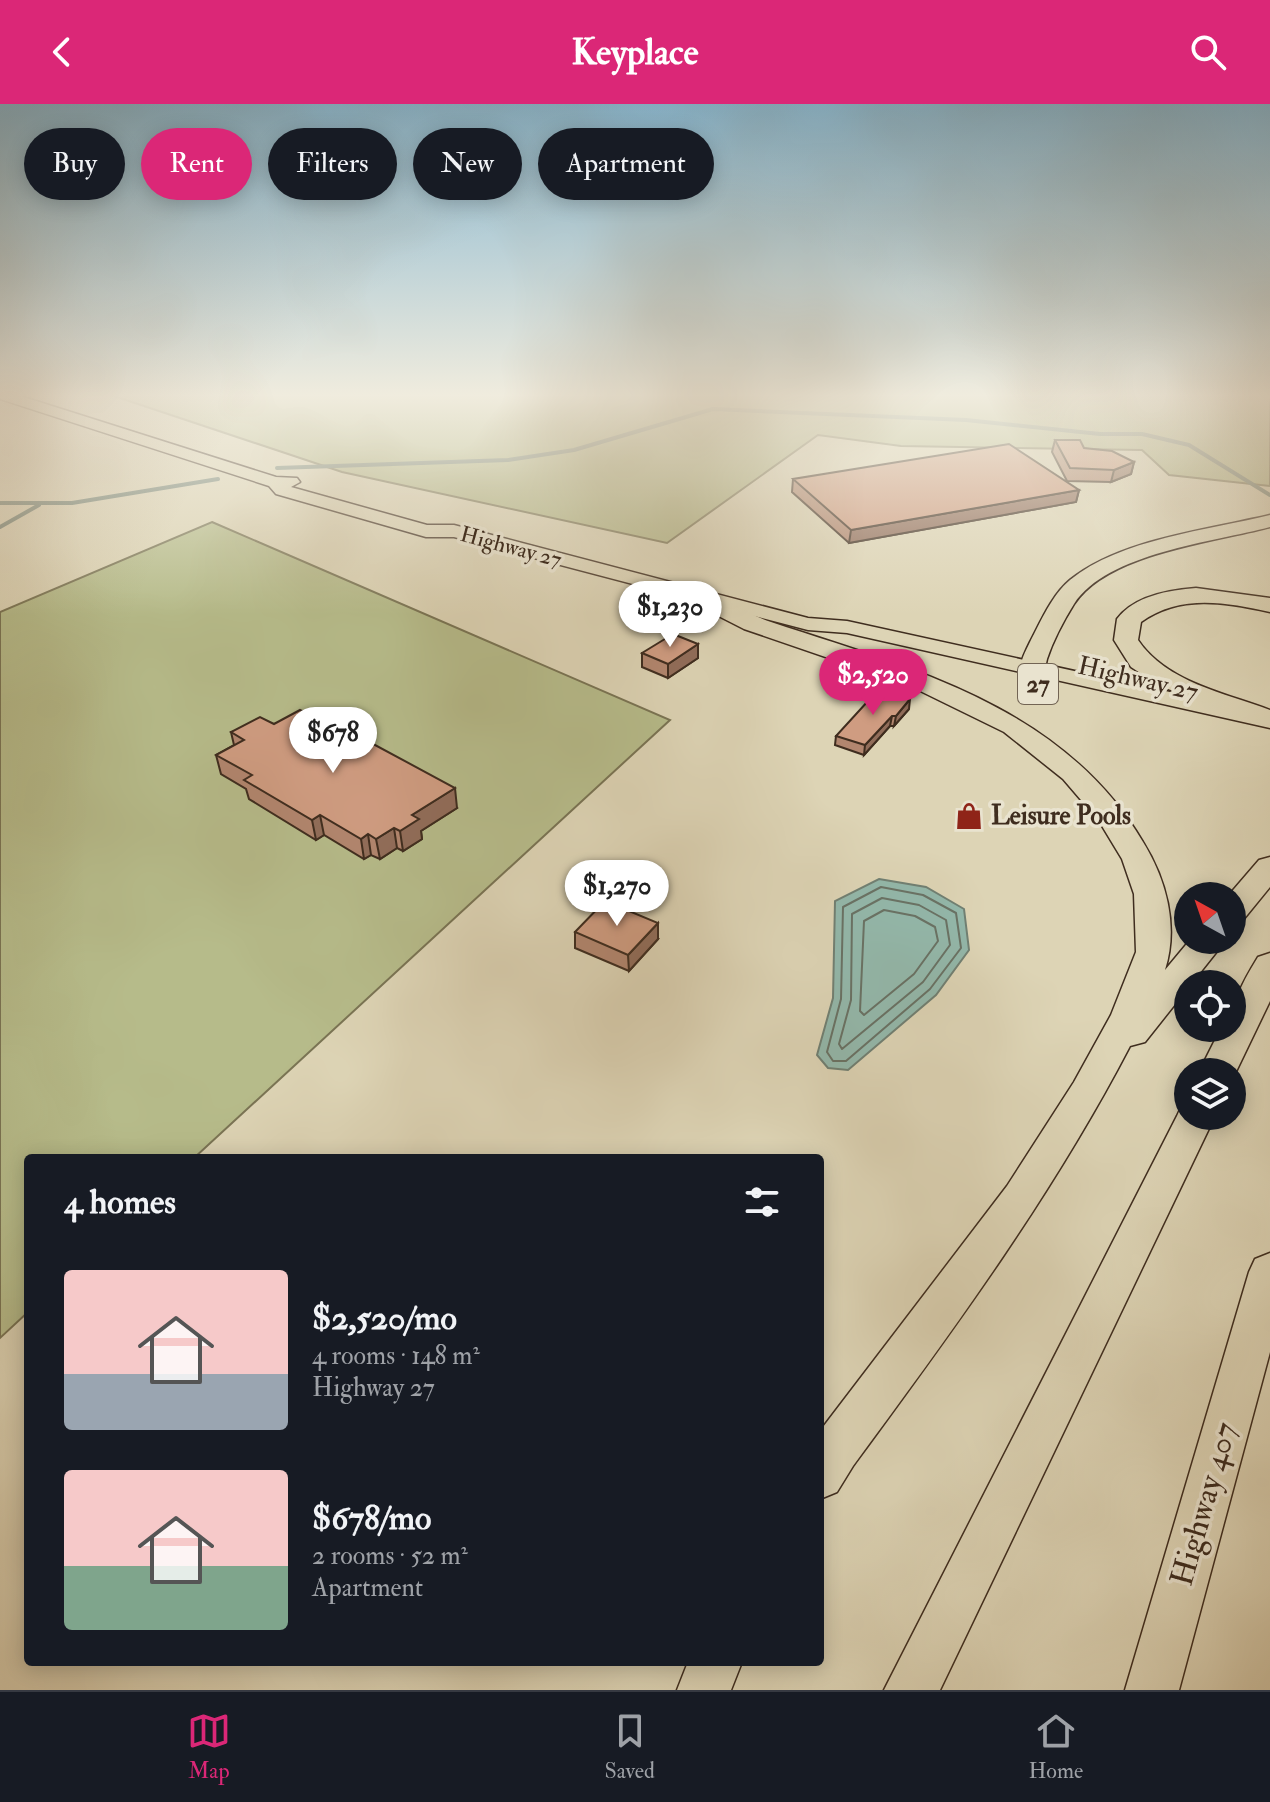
<!DOCTYPE html>
<meta charset="utf-8">
<style>
:root{--surface:#171b24;--page:#20242c;--text:#f1f3f6;--muted:#9ea1a6;--line:#363941;--accent:#db2777}
body{margin:0;font-family:"IM FELL Double Pica",serif;background:var(--page);color:var(--text);height:100vh;display:flex;flex-direction:column;font-size:30px;white-space:nowrap}
*{box-sizing:border-box;margin:0}
p{font-size:26px;color:var(--muted)}
.icon{flex:none;width:44px;height:44px;fill:none;stroke:currentColor;stroke-width:2;stroke-linecap:round;stroke-linejoin:round}
.map{position:relative;flex:1;overflow:hidden}
.sheet{position:absolute;left:24px;top:1050px;width:800px;height:512px;display:flex;flex-direction:column;background:var(--surface);border-radius:8px;box-shadow:0 4px 20px #0003}
.sheet>*{flex:none}
.hud{position:absolute;left:24px;top:24px;width:800px;height:72px;display:flex;gap:16px}
.needle{width:52px;rotate:320deg}
.fabs{position:absolute;left:1174px;top:778px;display:grid;gap:16px}
.fabs a{display:grid;place-items:center;width:72px;height:72px;border-radius:50%;background:var(--surface);box-shadow:0 4px 20px #0003;font-size:40px}
.price{position:absolute;translate:-50% -68px;padding:0 18px;border-radius:28px;background:#fff;color:#222;font-size:26px;line-height:52px;filter:drop-shadow(0 2px 4px #0008)}
.price::after{content:'';position:absolute;left:50%;top:48px;width:24px;height:18px;margin-left:-12px;background:inherit;clip-path:polygon(0 0,100% 0,50% 100%)}
.price.on{background:var(--accent);color:#fff}
ul{padding:0;list-style:none}
li{display:flex;align-items:center;gap:24px;height:200px;padding:0 40px}
li span{display:grid;place-items:center;flex:none;width:224px;height:160px;border-radius:8px;color:#555}
li>.icon{margin-inline-start:auto}
span .icon{width:96px;height:96px;fill:#fffc;stroke-width:1}
li b{font-size:34px}
h2{display:flex;justify-content:space-between;align-items:center;height:96px;padding:0 40px;font-size:34px}
.chip{padding:0 28px;border-radius:36px;background:var(--surface);box-shadow:0 4px 20px #0003;font-size:28px;line-height:72px}
.chip.on{background:var(--accent);color:#fff}
header{display:flex;justify-content:space-between;align-items:center;height:104px;padding:0 40px;background:var(--accent);color:#fff;font-size:36px;font-weight:800}
.tabs{display:flex;justify-content:space-around;align-items:center;height:112px;border-top:2px solid var(--line);background:var(--surface);font-size:22px;color:var(--muted)}
.tabs a{display:grid;justify-items:center;gap:4px}
.tabs .on{color:var(--accent)}
.map>svg:first-child{display:block}
.green{fill:#b6bb8a;stroke:#7a7454;stroke-width:2}
.water{fill:#93b8ab;stroke:#718073;stroke-width:2}
.lines{fill:none;stroke-linecap:round;stroke-linejoin:round}
.shore{stroke:#697265;stroke-width:2}
.stream{stroke:#718073;stroke-width:4}
.primary-casing{stroke:#3f2d1f;stroke-width:3}
.highway-casing{stroke:#3f2d1f;stroke-width:3}
.primary{fill:#ddd4b5;fill-rule:evenodd}
.highway{fill:#ddd4b5;fill-rule:evenodd}
.wall{fill:#b2866f;stroke:#3f2d1f;stroke-width:2}
.shaded-wall{fill:#916d5a;stroke:#3f2d1f;stroke-width:2}
.building{fill:#cf9c81;stroke:#3f2d1f;stroke-width:2}
.labels{text-anchor:middle;dominant-baseline:central;stroke-width:7;stroke-linejoin:round;paint-order:stroke}
.far-street-label{font-size:22px;fill:#3f2d1f;stroke:#e9e3cf}
.shield{fill:#e9e3cf;stroke:#726454;stroke-width:2}
.shield-label{font-size:24px;font-weight:bold;fill:#3f2d1f}
.street-label{font-size:26px;fill:#3f2d1f;stroke:#e9e3cf}
.poi-label{font-size:26px;font-weight:bold;fill:#3f2d1f;stroke:#e9e3cf;text-anchor:start}
.near-street-label{font-size:32px;fill:#3f2d1f;stroke:#e9e3cf}
</style>
<header><svg class="icon" aria-label="back" viewBox="0 0 24 24"><path d="M15 5l-7 7 7 7"/></svg>Keyplace<svg class="icon" aria-label="search" viewBox="0 0 24 24"><circle cx="10" cy="10" r="6"/><path d="M15 15l6 6"/></svg></header>
<div class="map">
<svg width="1270" height="1586" viewBox="0 0 1270 1586">
<rect width="100%" height="100%" fill="#ddd4b5"/>
<filter id="stains"><feTurbulence type="fractalNoise" baseFrequency=".0025" numOctaves="4"/><feColorMatrix values="0 0 0 0 .2 0 0 0 0 .09 0 0 0 0 .02 0 0 0 .5 -.17"/></filter>
<radialGradient id="worn" r=".72"><stop offset=".6" stop-color="#630" stop-opacity="0"/><stop offset="1" stop-color="#630" stop-opacity=".3"/></radialGradient>
<!-- green -->
<path class="green" d="M 105,289 L 1270,289 L 1270,382 L 1169,371 L 1142,346 L 901,342 L 818,331 L 667,439 L 342,368 Z
M 212,418 L 670,616 L 194,1054 L 28,1054 L 28,1208 L 0,1234 L 0,508 Z"/>
<!-- water -->
<path class="water" d="M 879,775 L 926,783 L 964,805 L 969,846 L 936,891 L 848,966 L 828,964 L 817,951 L 833,894 L 835,797 Z"/>
<g class="lines">
<!-- shore -->
<path class="shore" d="M 881,783 L 923,791 L 956,809 L 961,844 L 930,885 L 846,957 L 833,957 L 827,948 L 841,895 L 843,803 Z
M 882,794 L 919,801 L 946,816 L 950,841 L 923,878 L 842,945 L 839,940 L 851,896 L 852,810 Z
M 884,806 L 915,812 L 935,823 L 938,837 L 914,870 L 864,911 L 860,907 L 864,817 Z"/>
<!-- stream -->
<path class="stream" d="M 277,364 L 508,356 L 574,346 L 713,305 L 966,316 L 1100,330 L 1142,330 L 1189,341 L 1270,391
M 0,399 L 72,399 L 218,375
M 0,423 L 39,401"/>
<!-- primary casing -->
<g class="primary-casing">
<path id="primary" d="M 0,289 L 11,289 L 276,373 L 297,374 L 300,378 L 291,383 L 427,421 L 454,421 L 808,514 L 847,517 L 1270,610 L 1270,624 L 847,529 L 808,526 L 454,433 L 426,433 L 276,390 L 269,382 L 0,295 Z"/>
</g>
<!-- highway casing -->
<g class="highway-casing">
<path id="highway" d="M 1270,411 L 1270,423 C 1214,438 1107,449 1074,500 C 1064,516 1053,537 1047,555 C 1044,565 1048,576 1042,584 L 1024,584 C 1014,570 1023,552 1030,538 C 1041,517 1052,491 1070,476 C 1120,435 1209,426 1270,411 Z
M 1196,484 L 1270,494 L 1270,508 C 1225,498 1180,490 1141,518 L 1138,536 C 1166,578 1225,589 1270,606 L 1270,623 L 1160,582 L 1131,563 L 1114,536 L 1117,515 C 1134,492 1169,486 1196,484 Z
M 699,486 C 724,492 746,510 771,518 C 910,564 1063,602 1143,738 C 1166,775 1179,822 1165,866 L 1190,836 L 1226,836 L 1145,938 L 1130,942 C 1052,1092 953,1226 853,1362 L 837,1388 L 820,1395 L 820,1327 L 1007,1082 L 1074,978 L 1111,911 L 1136,848 L 1134,790 L 1122,755 L 1099,717 L 1063,675 L 1004,628 L 910,582 L 744,525 L 691,498 L 687,493 L 691,488 Z
M 1270,753 L 1270,783 L 1243,816 L 1232,819 L 1232,792 L 1228,792 L 1259,756 Z
M 1270,849 L 1270,897 L 1232,976 L 1232,968 L 1199,968 L 1221,924 L 1232,924 C 1232,896 1244,876 1258,853 Z
M 1188,1000 L 1188,1012 L 1215,1012 L 940,1586 L 884,1586 L 1177,1012 L 1182,1001 Z
M 1270,1149 L 1270,1248 L 1179,1586 L 1125,1586 L 1249,1168 L 1255,1155 Z
M 688,1558 L 742,1558 L 731,1586 L 677,1586 Z"/>
</g>
<!-- primary -->
<use href="#primary" class="primary"/>
<!-- highway -->
<use href="#highway" class="highway"/>
</g>
<!-- wall -->
<path class="wall" d="M 1055,336 L 1134,358 L 1131,370 L 1111,378 L 1067,377 L 1052,348 Z
M 793,375 L 1079,386 L 1076,398 L 849,439 L 792,388 Z
M 698,540 L 698,554 L 668,574 L 642,563 L 642,549 Z
M 909,605 L 894,622 L 890,622 L 864,651 L 835,641 L 836,632 Z
M 318,615 L 319,620 L 457,704 L 421,727 L 422,735 L 403,747 L 397,744 L 380,755 L 371,751 L 364,755 L 324,731 L 316,736 L 249,695 L 246,685 L 221,670 L 216,651 L 234,641 L 231,628 L 274,620 Z
M 575,828 L 658,835 L 629,867 L 575,844 Z"/>
<!-- shaded-wall -->
<path class="shaded-wall" d="M 1134,358 L 1131,370 L 1111,378 L 1114,366 Z
M 1079,386 L 1076,398 L 849,439 L 851,426 Z
M 698,540 L 698,554 L 668,574 L 668,560 Z
M 910,595 L 909,605 L 894,622 L 896,612 Z
M 892,612 L 890,622 L 864,651 L 865,641 Z
M 455,684 L 457,704 L 421,727 L 422,735 L 403,747 L 400,727 L 412,711 Z
M 320,711 L 324,731 L 316,736 L 312,716 Z
M 394,724 L 397,744 L 380,755 L 376,735 Z
M 368,730 L 371,751 L 364,755 L 361,735 Z
M 658,819 L 658,835 L 629,867 L 628,851 Z"/>
<!-- building -->
<path class="building" d="M 1055,336 L 1080,336 L 1084,344 L 1112,347 L 1134,358 L 1114,366 L 1070,364 Z
M 1009,340 L 1079,386 L 851,426 L 793,375 Z
M 673,530 L 698,540 L 668,560 L 642,549 Z
M 879,585 L 910,595 L 896,612 L 892,612 L 865,641 L 836,632 Z
M 300,606 L 318,615 L 315,617 L 355,638 L 362,634 L 455,684 L 412,711 L 419,715 L 400,727 L 394,724 L 376,735 L 368,730 L 361,735 L 320,711 L 312,716 L 244,676 L 252,671 L 216,651 L 244,636 L 231,628 L 260,613 L 274,620 Z
M 605,797 L 658,819 L 628,851 L 575,828 Z"/>
<!-- sky -->
<linearGradient id="sky" x2="0" y2="1"><stop stop-color="#86b6d0"/><stop offset="0.57" stop-color="#f0ecde"/><stop offset="1" stop-color="#f0ecde" stop-opacity="0"/></linearGradient>
<rect width="1270" height="511" fill="url(#sky)"/>
<!-- icons -->
<defs>
<g id="shop-bare" transform="scale(2.16)"><path d="M-5-2.5h2.3a2.7 3.5 0 0 1 5.4 0H5L5.5 6h-11ZM-1.5-2.5h3a1.5 2.3 0 0 0-3 0Z" fill="#8f2418" stroke="#e9e3cf" stroke-width="2.5" paint-order="stroke"/></g>
</defs>
<g fill-rule="evenodd">
<use href="#shop-bare" x="969" y="712"/>
</g>
<g class="labels">
<!-- far-street labels -->
<g class="far-street-label">
<text transform="translate(511 443) rotate(15)">Highway 27</text>
</g>
<!-- shield labels -->
<rect class="shield" x="1018" y="560" width="40" height="40" rx="6"/>
<g class="shield-label">
<text x="1038" y="580">27</text>
</g>
<!-- street labels -->
<g class="street-label">
<text transform="translate(1138 575) rotate(13)">Highway 27</text>
</g>
<!-- poi labels -->
<g class="poi-label">
<text x="991" y="712">Leisure Pools</text>
</g>
<!-- near-street labels -->
<g class="near-street-label">
<text transform="translate(1204 1400) rotate(-74)">Highway 407</text>
</g>
</g>
<rect width="100%" height="100%" filter="url(#stains)"/>
<rect width="100%" height="100%" fill="url(#worn)"/>
</svg>
<div class="fabs">
<a><svg class="needle" viewBox="-14 -14 28 28"><path d="M0-13l5 13h-10z" fill="#e53935"/><path d="M0 13l5-13h-10z" fill="#9ea1a6"/></svg></a>
<a><svg class="icon" aria-label="locate" viewBox="0 0 24 24"><circle cx="12" cy="12" r="6"/><path d="M12 2v4M12 18v4M2 12h4M18 12h4"/></svg></a>
<a><svg class="icon" aria-label="layers" viewBox="0 0 24 24"><path d="M12 4l9 5-9 5-9-5zM3 14l9 5 9-5"/></svg></a>
</div>
<b class="price" style="left:670px;top:545px">$1,230</b>
<b class="price on" style="left:873px;top:613px">$2,520</b>
<b class="price" style="left:333px;top:671px">$678</b>
<b class="price" style="left:617px;top:824px">$1,270</b>
<div class="hud">
<a class="chip">Buy</a>
<a class="chip on">Rent</a>
<a class="chip">Filters</a>
<a class="chip">New</a>
<a class="chip">Apartment</a>
</div>
<section class="sheet">
<h2>4 homes<svg class="icon" aria-label="filters" viewBox="0 0 24 24"><path d="M4 7h16M4 17h16"/><circle cx="9" cy="7" r="2"/><circle cx="15" cy="17" r="2"/></svg></h2>
<ul>
<li><span style="background:linear-gradient(#f6c9c9 65%,#9aa5b1 0)"><svg class="icon" aria-label="home" viewBox="0 0 24 24"><path d="M3 11l9-7 9 7M6 9v11h12V9"/></svg></span><div><b>$2,520/mo</b><p>4 rooms · 148 m²</p><p>Highway 27</p></div></li>
<li><span style="background:linear-gradient(#f6c9c9 60%,#7fa58c 0)"><svg class="icon" aria-label="home" viewBox="0 0 24 24"><path d="M3 11l9-7 9 7M6 9v11h12V9"/></svg></span><div><b>$678/mo</b><p>2 rooms · 52 m²</p><p>Apartment</p></div></li>
</ul>
</section>
</div>
<nav class="tabs">
<a class="on"><svg class="icon" aria-label="map" viewBox="0 0 24 24"><path d="M3 6l6-2 6 2 6-2v14l-6 2-6-2-6 2zM9 4v14M15 6v14"/></svg>Map</a>
<a><svg class="icon" aria-label="saved" viewBox="0 0 24 24"><path d="M7 4h10v16l-5-4-5 4z"/></svg>Saved</a>
<a><svg class="icon" aria-label="home" viewBox="0 0 24 24"><path d="M3 11l9-7 9 7M6 9v11h12V9"/></svg>Home</a>
</nav>
